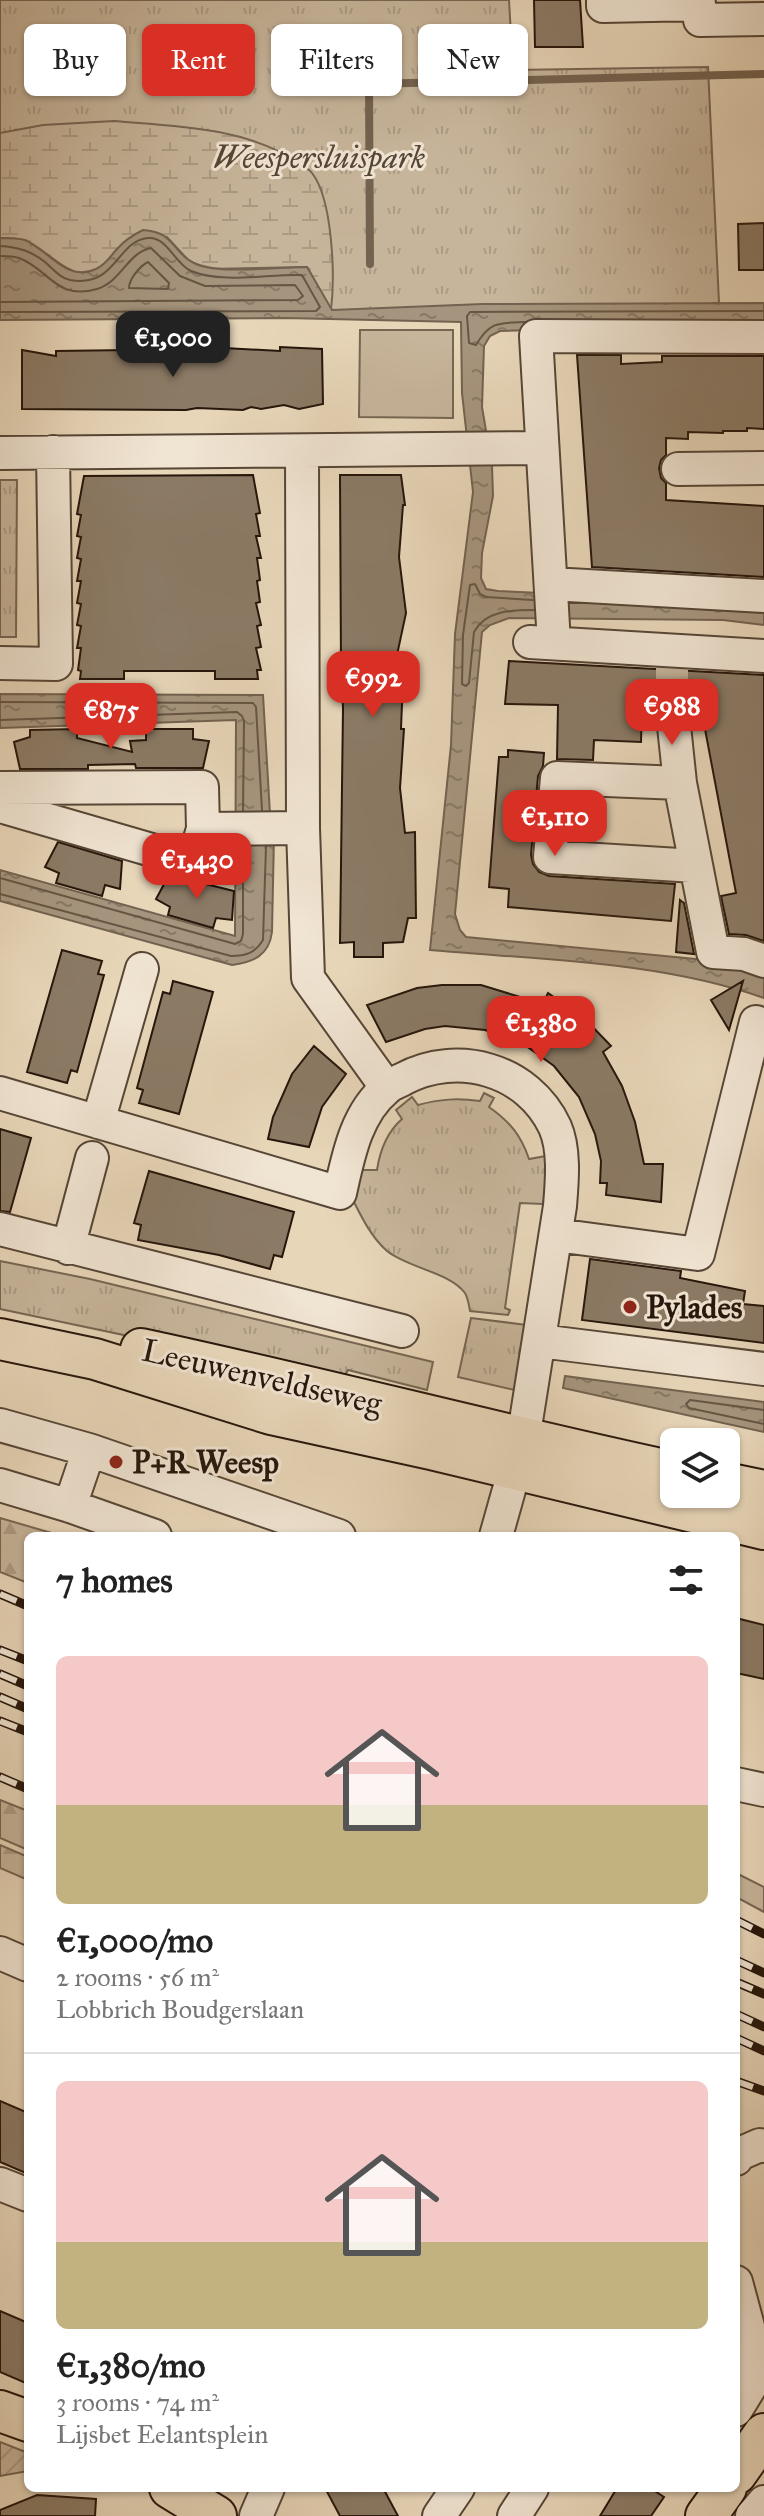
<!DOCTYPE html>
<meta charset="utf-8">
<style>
:root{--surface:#fff;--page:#f2f2f2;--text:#222;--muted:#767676;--line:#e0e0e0;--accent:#d93025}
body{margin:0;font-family:"IM FELL Great Primer",serif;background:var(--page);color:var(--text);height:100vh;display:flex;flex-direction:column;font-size:30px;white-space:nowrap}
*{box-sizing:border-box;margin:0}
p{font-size:26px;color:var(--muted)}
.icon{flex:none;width:44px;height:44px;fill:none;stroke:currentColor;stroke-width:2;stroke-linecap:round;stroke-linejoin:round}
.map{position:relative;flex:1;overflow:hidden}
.sheet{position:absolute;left:24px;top:1532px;width:716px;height:960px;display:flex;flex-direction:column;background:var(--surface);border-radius:12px;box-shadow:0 2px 6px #0004}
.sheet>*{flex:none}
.guide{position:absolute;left:24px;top:24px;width:716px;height:72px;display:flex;gap:16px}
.buttons{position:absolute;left:660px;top:1428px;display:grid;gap:16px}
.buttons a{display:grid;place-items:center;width:80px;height:80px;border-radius:12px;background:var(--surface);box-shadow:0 2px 6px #0004;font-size:40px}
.price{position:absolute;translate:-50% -68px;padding:0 18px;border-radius:16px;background:var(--accent);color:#fff;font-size:26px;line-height:52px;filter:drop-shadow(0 2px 4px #0008)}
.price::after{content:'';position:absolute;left:50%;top:48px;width:24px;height:18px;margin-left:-12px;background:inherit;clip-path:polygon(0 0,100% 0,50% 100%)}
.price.active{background:#222;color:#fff}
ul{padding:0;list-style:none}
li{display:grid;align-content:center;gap:16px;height:424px;padding:0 32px}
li+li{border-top:2px solid var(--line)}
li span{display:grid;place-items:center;height:248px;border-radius:12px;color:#555}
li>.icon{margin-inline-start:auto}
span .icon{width:144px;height:144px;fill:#fffc;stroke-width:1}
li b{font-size:34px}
h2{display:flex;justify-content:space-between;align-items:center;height:96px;padding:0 32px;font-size:34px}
.chip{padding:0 28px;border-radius:12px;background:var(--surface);box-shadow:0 2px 6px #0004;font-size:28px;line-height:72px}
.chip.active{background:var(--accent);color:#fff}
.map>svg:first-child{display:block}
.grass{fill:url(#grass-tufts);stroke:#766653;stroke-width:2}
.forest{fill:url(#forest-firs);stroke:#766653;stroke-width:2}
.wetland{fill:url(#wetland-marsh);stroke:#766653;stroke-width:2}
.garden{fill:url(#garden-furrows);stroke:#766653;stroke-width:2}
.pitch{fill:#c7b59b;stroke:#766653;stroke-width:2}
.water{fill:url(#water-ripples);stroke:#736250;stroke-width:2}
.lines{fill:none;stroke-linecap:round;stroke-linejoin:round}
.shore{stroke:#665644;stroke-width:2}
.stream{stroke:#736250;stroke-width:8}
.building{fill:#8b7a65;stroke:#26160b;stroke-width:2}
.minor-tunnel{stroke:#c1b096;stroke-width:32;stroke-dasharray:32 16;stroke-linecap:butt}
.minor-casing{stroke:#564636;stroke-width:36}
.major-casing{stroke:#26160b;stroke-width:44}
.minor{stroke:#f0e4d2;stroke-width:32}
.major{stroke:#e8d6b9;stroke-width:40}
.rail-casing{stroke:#26160b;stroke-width:9}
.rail{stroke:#f0e4d2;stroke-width:6;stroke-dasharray:18;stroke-linecap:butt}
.poi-dot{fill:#8f2418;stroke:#f0e4d2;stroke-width:3}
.labels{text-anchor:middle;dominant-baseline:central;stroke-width:6;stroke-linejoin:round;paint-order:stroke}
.park-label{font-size:32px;font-style:italic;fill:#564636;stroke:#f0e4d2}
.poi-label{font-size:32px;font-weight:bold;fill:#26160b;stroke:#f0e4d2;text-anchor:start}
.street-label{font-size:32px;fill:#26160b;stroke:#f0e4d2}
</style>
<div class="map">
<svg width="764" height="2516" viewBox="0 0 764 2516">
<defs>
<pattern id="grass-tufts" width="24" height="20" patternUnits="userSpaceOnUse" patternTransform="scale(2)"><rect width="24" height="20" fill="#c7b59b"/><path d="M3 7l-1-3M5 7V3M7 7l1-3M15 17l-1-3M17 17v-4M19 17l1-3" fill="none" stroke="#ab9b84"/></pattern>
<pattern id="forest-firs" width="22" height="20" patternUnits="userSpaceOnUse" patternTransform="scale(2)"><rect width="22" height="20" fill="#c7b59b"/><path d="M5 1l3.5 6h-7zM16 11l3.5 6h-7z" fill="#ab9b84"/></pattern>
<pattern id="wetland-marsh" width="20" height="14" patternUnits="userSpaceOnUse" patternTransform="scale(2)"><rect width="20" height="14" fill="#c7b59b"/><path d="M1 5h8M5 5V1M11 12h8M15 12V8" fill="none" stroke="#ab9b84"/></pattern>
<pattern id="garden-furrows" width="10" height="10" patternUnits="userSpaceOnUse" patternTransform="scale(2)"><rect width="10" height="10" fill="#c7b59b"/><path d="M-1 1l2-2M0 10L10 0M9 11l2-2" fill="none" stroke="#ab9b84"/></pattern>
<pattern id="water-ripples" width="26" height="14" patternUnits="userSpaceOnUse" patternTransform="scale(2)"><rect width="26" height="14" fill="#a6957e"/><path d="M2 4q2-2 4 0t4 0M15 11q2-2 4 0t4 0" fill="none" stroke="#877965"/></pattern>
</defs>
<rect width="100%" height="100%" fill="#e8d6b9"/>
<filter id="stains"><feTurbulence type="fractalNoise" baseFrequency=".0025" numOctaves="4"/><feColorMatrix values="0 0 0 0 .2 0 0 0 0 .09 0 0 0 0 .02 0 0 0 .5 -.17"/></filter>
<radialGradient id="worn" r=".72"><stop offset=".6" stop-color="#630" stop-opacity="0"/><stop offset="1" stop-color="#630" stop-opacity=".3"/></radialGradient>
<!-- grass -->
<path class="grass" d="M 0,0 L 509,0 L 513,70 L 708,67 L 719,303 L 713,303 L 713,317 L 0,312 Z
M 0,480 L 17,480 L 16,637 L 0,637 Z
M 484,1093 L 494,1098 L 489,1107 C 510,1122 521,1135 529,1159 L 546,1156 L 547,1182 L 543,1204 L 520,1203 L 505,1308 L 510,1310 L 508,1315 L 470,1311 C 469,1305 468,1298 465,1293 C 449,1272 408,1268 387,1251 C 371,1237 361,1216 352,1198 L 358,1187 L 358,1170 L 377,1170 C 380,1150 387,1132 402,1119 L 396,1110 L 412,1097 L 418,1105 C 440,1099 457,1098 480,1101 Z
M 0,1261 L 90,1279 L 433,1362 L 427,1390 L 348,1370 L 342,1381 L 0,1309 Z
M 471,1318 L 527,1325 L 519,1391 L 458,1377 Z
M 736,1873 L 764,1887 L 764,1912 L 736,1897 Z"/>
<!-- forest -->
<path class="forest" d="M 0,1518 L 62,1536 L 28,1536 L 28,1583 L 0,1572 Z
M 0,1800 L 28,1811 L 28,1850 L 0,1838 Z
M 0,1845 L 28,1857 L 28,1880 L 0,1868 Z"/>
<!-- wetland -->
<path class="wetland" d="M 114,121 C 175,126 245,127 297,162 C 301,165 309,169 312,173 C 333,200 335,277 331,310 L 307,267 L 209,269 L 190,262 L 167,237 L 116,250 C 82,301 59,255 25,241 C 18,238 8,238 0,238 L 0,133 L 43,125 Z"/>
<!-- garden -->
<path class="garden" d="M 0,2442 L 28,2453 L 28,2471 L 0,2476 Z"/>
<!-- pitch -->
<path class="pitch" d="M 360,330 L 453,330 L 453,418 L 359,417 Z"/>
<!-- water -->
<path class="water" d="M 143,230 C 176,232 172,253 194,263 C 218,275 278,267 307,267 L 332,310 L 483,304 L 764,303 L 764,328 L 602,328 L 500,331 L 490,336 L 484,346 L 482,407 L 492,466 L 493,496 L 482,553 L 481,578 L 486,589 L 498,591 L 764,603 L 764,625 L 723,620 L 509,618 L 490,625 L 482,632 L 455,914 L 460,930 L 466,937 L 748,964 L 764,968 L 764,998 C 658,961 541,960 430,950 L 451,745 L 455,634 L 473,492 L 462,393 L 461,322 L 285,318 L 0,320 L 0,238 C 8,238 18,238 25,240 C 49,250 66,283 96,269 C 107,264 110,256 118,248 C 125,240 133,235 143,230 Z
M 0,694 L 263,695 L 270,814 L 274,836 L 272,932 C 269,956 253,962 232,965 L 0,901 L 0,870 L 235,936 L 236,720 L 0,728 Z
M 565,1376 L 764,1402 L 764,1432 L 563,1388 Z"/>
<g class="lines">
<!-- shore -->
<path class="shore" d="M 0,246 C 18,247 31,251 45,262 C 53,269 60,278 70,280 C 117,288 116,241 148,238 C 167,236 175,264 191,271 C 224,284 266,274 302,275 L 320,307 L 316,311 L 0,312
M 0,256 C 6,256 13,256 19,258 C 49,269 56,301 97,289 C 122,281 127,253 151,248 L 180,276 L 205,286 L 295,285 L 303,296 L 298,300 L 0,302
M 148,262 L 169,283 L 168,289 L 129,288 C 129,279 140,266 148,262 Z
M 525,322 C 499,323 490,321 476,345 L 469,343 L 467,316 L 470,312 L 764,311
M 533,600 L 486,597 L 480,594 L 475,584 L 470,585 L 463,635 L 462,684 L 466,686 L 469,683 L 474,632 C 486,610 512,610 534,610
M 0,702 L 253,703 L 256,707 L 262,810
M 0,720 L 237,712 L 242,716 L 244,721 L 243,811
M 0,878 L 235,944 L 241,941 L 243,934 L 243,847
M 0,894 L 231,956 C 246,956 255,953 263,940 L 266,846
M 764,1410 L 690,1400 L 686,1404 L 689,1408 L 764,1424"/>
<!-- stream -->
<path class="stream" d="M 370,264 L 369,84 L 764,74"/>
</g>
<!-- building -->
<path class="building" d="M 534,0 L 580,0 L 583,47 L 535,47 Z
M 764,223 L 764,270 L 739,270 L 738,224 Z
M 205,347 L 280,351 L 280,347 L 322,349 L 323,404 L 299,409 L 284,405 L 261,409 L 251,407 L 243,410 L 197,408 L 186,410 L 22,409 L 22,350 L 56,356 L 56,351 L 205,349 Z
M 577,355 L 621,355 L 621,364 L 662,362 L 662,356 L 764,356 L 764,429 L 747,428 L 747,431 L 723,431 L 723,433 L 688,432 L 688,439 L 666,438 L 666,455 L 661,460 L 659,468 L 661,478 L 666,483 L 666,500 L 764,506 L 764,577 L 592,567 Z
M 253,475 L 260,513 L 256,514 L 260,536 L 256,536 L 261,558 L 257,558 L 260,580 L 257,581 L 260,602 L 256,603 L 261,625 L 257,626 L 261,647 L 256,648 L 261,670 L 257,670 L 258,679 L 215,679 L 215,671 L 124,671 L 124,679 L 80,679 L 81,671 L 78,670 L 81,648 L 77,648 L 81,626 L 77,625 L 81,604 L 77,603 L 81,581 L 77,581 L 81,559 L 77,558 L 81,537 L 77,536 L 81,515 L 77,514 L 84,476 Z
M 340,475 L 401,475 L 405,505 L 403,505 L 399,557 L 406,613 L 397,655 L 404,654 L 401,729 L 404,729 L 400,788 L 405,833 L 415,832 L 416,918 L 408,918 L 403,942 L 383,943 L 383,957 L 354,957 L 354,942 L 340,943 L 343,708 L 341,669 Z
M 509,661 L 764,675 L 764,941 L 746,935 L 729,934 L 721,896 L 736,893 L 701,708 L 691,708 L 687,695 L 679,689 L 669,688 L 660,692 L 655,699 L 653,707 L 642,707 L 641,742 L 594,740 L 593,760 L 557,759 L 558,705 L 505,704 Z
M 77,729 L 77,738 L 132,752 L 130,741 L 146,740 L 146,729 L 193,729 L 193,739 L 209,741 L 203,768 L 136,768 L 135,764 L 88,765 L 88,769 L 20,769 L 14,742 L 30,737 L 30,730 Z
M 508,750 L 544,753 L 543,766 L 538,776 L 531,855 L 533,864 L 539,872 L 549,876 L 675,884 L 671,921 L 508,907 L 509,889 L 489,887 L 499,757 L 508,757 Z
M 58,842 L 122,861 L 120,889 L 105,885 L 102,896 L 56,883 L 59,873 L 45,867 Z
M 169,875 L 234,891 L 232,920 L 216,918 L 213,928 L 168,915 L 170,907 L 156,899 Z
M 680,900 L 684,903 L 694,954 L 676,952 Z
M 62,950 L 102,961 L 98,974 L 104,975 L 77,1072 L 71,1070 L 67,1083 L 27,1072 Z
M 173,981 L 213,992 L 179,1114 L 139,1103 L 143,1090 L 137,1088 L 163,992 L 170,994 Z
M 743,981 L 729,1030 L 711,1000 Z
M 442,985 L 481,985 L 543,1004 L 548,993 L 585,1019 L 611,1046 L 603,1052 L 622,1086 L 635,1122 L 644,1164 L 663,1164 L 661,1202 L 606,1195 L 607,1183 L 600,1183 L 601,1161 L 595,1134 L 579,1097 L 554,1066 L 522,1043 L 485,1030 L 445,1026 L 425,1029 L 386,1042 L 367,1005 L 417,988 Z
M 314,1046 L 346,1074 L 322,1107 L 309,1147 L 268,1139 L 273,1117 L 292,1074 Z
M 0,1129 L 31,1138 L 10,1212 L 0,1211 Z
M 149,1171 L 294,1212 L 282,1257 L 274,1255 L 270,1269 L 219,1255 L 138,1240 L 141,1225 L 134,1223 Z
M 590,1259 L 681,1271 L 680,1278 L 745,1291 L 743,1304 L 764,1306 L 764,1343 L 582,1320 Z
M 736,1618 L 764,1625 L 764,1679 L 736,1673 Z
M 0,2101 L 28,2113 L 28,2174 L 0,2162 Z
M 0,2311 L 28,2323 L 28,2384 L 0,2372 Z
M 325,2488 L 383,2488 L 398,2516 L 340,2516 Z
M 617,2488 L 650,2488 L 664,2497 L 651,2516 L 600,2516 Z
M 37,2495 L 96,2499 L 95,2516 L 0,2516 L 0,2510 Z"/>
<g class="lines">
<!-- minor-tunnel -->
<path class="minor-tunnel" d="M 672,664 L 672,707"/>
<!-- minor casing -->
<g class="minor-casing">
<path id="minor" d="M 603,0 L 603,6 L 699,4 L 700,20 L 764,19
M 302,451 L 303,828 L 308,978 L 387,1088
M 0,453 L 542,448
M 678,469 L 764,468
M 551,584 L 764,596
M 530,642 L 764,656
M 554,643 L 536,336 L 764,337
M 0,663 L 56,664 L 53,452
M 672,707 L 680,783
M 0,788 L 202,787 L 203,829
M 0,800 L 7,808 L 193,862 L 203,829 L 303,828
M 695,866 L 550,857 L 557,778 L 680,783 L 713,952 L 744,954 L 764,961
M 0,1093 L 340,1193 C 348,1157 356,1113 387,1088 C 391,1084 398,1082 403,1079 C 457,1050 528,1069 555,1127 C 565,1150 562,1181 560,1206 L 523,1440 L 496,1536
M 98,1122 L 142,969
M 0,1229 L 402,1331
M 556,1235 L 698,1254 L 756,1022
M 68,1248 L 92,1158
M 540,1341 L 764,1369
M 0,1425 L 89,1450 L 339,1536
M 0,1485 L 70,1506 L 155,1536
M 70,1506 L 89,1450
M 736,1784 L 764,1790
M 0,1953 L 28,1965
M 736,2159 L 737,2155 L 760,2145 L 764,2146
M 0,2184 L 28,2195
M 736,2282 L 754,2349 L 750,2387 L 736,2410
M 256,2516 L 268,2488
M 439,2516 L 458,2488
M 514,2516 L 532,2488
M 752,2516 L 764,2502"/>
</g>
<!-- major casing -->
<g class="major-casing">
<path id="major" d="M 0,1339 L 95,1359 L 271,1414 L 431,1449 L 764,1529
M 141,1349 C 319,1387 496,1434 674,1472
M 726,1483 L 764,1491
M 0,2411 L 28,2421
M 736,2474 L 764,2434
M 170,2488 L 216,2516
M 706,2516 L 726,2488"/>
</g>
<!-- minor -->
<use href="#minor" class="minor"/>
<!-- major -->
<use href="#major" class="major"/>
<!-- rail casing -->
<g class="rail-casing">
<path id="rail" d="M 0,1594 L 28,1606
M 0,1650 L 28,1661
M 0,1674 L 28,1686
M 0,1697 L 28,1709
M 0,1721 L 28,1732
M 0,1777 L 28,1789
M 736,1920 L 764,1934
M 736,1960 L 764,1973
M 736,1982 L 764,1994
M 736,2014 L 764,2027
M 736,2038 L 764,2051
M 736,2081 L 764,2091"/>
</g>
<!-- rail -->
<use href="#rail" class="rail"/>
</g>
<!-- markers -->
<g class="poi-dot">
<circle cx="630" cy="1307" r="8"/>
<circle cx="116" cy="1462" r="8"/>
</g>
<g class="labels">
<!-- park labels -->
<g class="park-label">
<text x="319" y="157">Weespersluispark</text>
</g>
<!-- poi labels -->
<g class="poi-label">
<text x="646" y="1307">Pylades</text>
<text x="132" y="1462">P+R Weesp</text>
</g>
<!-- street labels -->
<g class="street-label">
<text transform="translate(262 1377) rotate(13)">Leeuwenveldseweg</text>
</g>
</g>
<rect width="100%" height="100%" filter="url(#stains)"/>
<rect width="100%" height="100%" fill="url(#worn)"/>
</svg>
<div class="buttons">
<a><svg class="icon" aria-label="layers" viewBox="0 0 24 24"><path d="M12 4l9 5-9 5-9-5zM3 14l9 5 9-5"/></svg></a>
</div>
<b class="price active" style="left:173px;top:379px">€1,000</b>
<b class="price" style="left:373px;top:719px">€992</b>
<b class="price" style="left:672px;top:747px">€988</b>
<b class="price" style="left:111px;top:751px">€875</b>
<b class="price" style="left:555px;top:858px">€1,110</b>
<b class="price" style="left:197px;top:901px">€1,430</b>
<b class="price" style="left:541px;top:1064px">€1,380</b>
<div class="guide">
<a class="chip">Buy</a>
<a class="chip active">Rent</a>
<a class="chip">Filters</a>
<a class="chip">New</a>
</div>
<section class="sheet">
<h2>7 homes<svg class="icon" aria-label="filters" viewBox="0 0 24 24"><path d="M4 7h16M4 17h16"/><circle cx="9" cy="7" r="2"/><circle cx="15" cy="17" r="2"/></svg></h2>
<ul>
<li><span style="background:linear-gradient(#f6c9c9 60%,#c2b280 0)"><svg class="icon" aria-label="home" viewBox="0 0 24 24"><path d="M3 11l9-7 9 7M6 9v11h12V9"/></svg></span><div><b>€1,000/mo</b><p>2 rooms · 56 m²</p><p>Lobbrich Boudgerslaan</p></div></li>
<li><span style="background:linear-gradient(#f6c9c9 65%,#c2b280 0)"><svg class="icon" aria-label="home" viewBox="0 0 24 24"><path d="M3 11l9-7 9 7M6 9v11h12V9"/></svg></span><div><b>€1,380/mo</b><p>3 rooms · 74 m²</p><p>Lijsbet Eelantsplein</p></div></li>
</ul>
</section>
</div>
